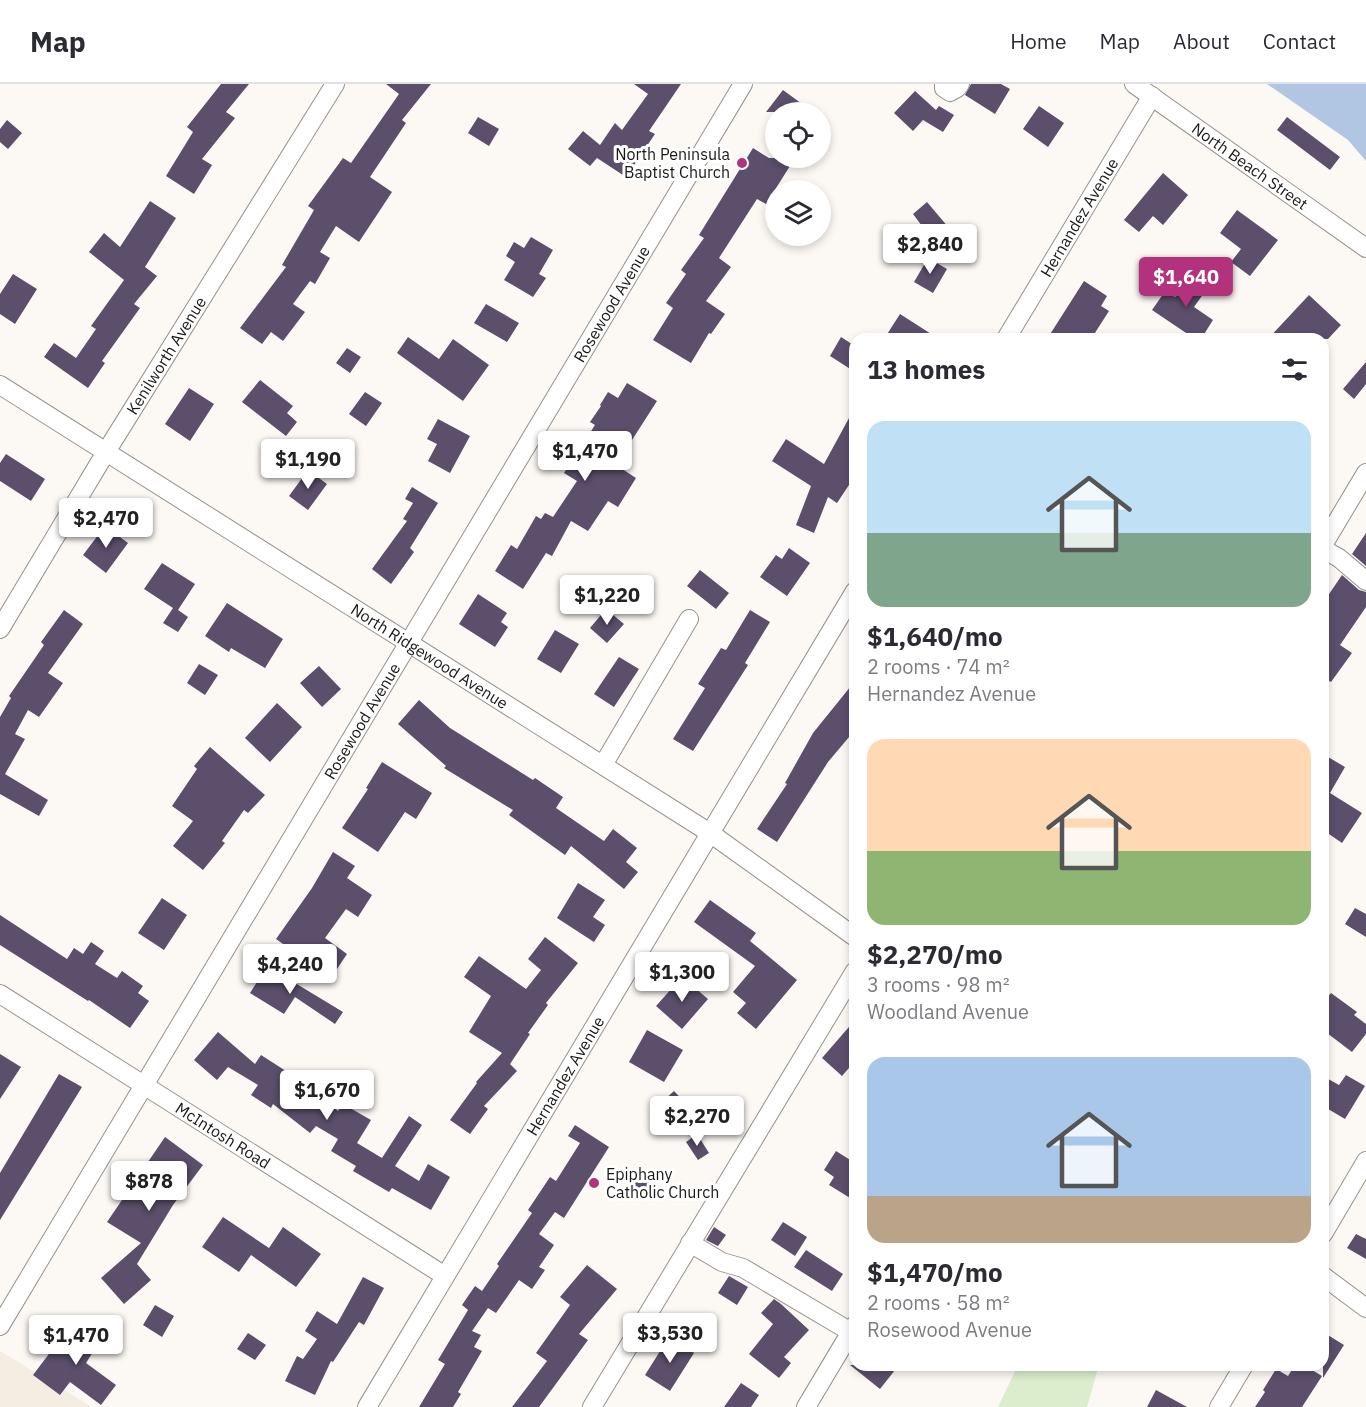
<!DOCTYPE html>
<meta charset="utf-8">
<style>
:root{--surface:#fff;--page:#f2f2f3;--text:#2b2b33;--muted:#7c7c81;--line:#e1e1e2;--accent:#b3327e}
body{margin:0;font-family:"IBM Plex Sans",sans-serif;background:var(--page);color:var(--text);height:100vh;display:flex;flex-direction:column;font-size:22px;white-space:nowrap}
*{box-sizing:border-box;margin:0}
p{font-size:20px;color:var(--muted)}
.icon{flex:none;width:33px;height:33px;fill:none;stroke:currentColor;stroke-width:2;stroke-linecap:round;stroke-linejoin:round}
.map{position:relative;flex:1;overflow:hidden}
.details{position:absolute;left:849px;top:249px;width:480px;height:1038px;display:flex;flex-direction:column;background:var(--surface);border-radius:18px;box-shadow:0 3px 9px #0003}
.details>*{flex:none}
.buttons{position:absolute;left:765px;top:18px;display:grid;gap:12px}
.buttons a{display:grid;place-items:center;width:66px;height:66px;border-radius:50%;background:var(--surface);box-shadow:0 3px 9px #0003;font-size:30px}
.price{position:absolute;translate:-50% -51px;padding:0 14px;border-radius:6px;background:#fff;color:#222;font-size:20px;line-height:39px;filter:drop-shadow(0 2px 3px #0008)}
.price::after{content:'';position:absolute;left:50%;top:36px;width:18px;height:14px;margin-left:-9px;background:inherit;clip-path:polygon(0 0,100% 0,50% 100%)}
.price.current{background:var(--accent);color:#fff}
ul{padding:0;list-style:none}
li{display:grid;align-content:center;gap:12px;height:318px;padding:0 18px}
li span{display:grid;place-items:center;height:186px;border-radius:18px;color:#555}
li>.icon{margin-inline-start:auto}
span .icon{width:108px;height:108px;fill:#fffc;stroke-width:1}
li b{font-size:26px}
h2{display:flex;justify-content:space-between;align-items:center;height:72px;padding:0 18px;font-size:26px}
header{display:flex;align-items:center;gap:36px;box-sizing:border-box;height:84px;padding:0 30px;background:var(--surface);border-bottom:2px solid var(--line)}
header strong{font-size:28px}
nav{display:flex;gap:33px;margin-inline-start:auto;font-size:21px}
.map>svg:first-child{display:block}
.built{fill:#f5ede2}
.green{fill:#dcedce}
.water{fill:#b1c6e3}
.building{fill:#5b4f6b}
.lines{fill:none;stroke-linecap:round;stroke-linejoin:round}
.minor-casing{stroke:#95938f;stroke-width:20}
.minor{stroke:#fff;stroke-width:18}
.poi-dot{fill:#b3327e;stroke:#fff;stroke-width:2}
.labels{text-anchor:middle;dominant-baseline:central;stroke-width:6;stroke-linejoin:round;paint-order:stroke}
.poi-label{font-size:16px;fill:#191817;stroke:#fff;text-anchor:end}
.street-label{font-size:16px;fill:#191817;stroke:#fff}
</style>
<header>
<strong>Map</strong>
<nav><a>Home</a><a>Map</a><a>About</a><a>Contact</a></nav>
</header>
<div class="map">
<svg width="1366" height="1323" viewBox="0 0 1366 1323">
<rect width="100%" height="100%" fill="#fcf9f5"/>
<!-- built -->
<path class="built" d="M 0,1267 L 92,1323 L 0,1323 Z"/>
<!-- green -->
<path class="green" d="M 1018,1281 L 1099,1281 L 1087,1323 L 998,1323 Z"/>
<!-- water -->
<path class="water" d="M 1267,0 L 1366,0 L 1366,77 L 1348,56 Z"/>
<!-- building -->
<path class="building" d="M 221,0 L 249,0 L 226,28 L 235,34 L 202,75 L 212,81 L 194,110 L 166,92 L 193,48 L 187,43 Z
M 386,0 L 431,0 L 402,36 L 406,39 L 370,93 L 392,108 L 359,158 L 336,142 L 320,168 L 330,174 L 315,200 L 310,197 L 293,220 L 305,228 L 283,257 L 271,248 L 262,260 L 240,244 L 286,183 L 282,181 L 314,126 L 308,122 L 343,74 L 351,79 L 399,10 Z
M 634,0 L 681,0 L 649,47 L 655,50 L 626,93 L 597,74 L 590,82 L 568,65 L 583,47 L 600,61 L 615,39 L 622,46 L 648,10 Z
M 971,0 L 1001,0 L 1010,5 L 995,30 L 965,11 Z
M 783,6 L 813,28 L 766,28 Z
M 915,7 L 936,26 L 939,22 L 954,31 L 943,48 L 923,36 L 913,47 L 894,29 Z
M 1039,22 L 1064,39 L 1048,63 L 1023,45 Z
M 478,33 L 499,45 L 489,62 L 468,49 Z
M 1287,33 L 1340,73 L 1330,86 L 1277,46 Z
M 7,36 L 22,49 L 8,65 L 0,58 L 0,45 Z
M 753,64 L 769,74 L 795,74 L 766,120 L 757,115 L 719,174 L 731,183 L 706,217 L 725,230 L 711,250 L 709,249 L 691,279 L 653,256 L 673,224 L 666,219 L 686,190 L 681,186 L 704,154 L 699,151 Z
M 1163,89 L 1188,111 L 1163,141 L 1153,132 L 1139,148 L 1124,136 Z
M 150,117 L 176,134 L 145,183 L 157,192 L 134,220 L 140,224 L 102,277 L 105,279 L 88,304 L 44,273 L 54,259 L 76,274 L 96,245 L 91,242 L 124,196 L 89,168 L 104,149 L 120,163 Z
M 927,118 L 949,144 L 929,160 L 917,146 L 922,142 L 913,130 Z
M 1237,126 L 1278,156 L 1250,192 L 1231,178 L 1241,165 L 1220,149 Z
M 531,153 L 553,166 L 539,190 L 546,194 L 533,213 L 504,196 L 515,178 L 506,172 L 514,158 L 524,164 Z
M 928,174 L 947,185 L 933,209 L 914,198 Z
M 13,190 L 37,205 L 15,240 L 0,230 L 0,210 Z
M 1191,190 L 1209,202 L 1194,223 L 1213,236 L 1201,255 L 1195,255 L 1152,226 L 1166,206 L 1175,213 Z
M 1084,197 L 1107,212 L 1101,222 L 1109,227 L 1091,255 L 1047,255 Z
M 1309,211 L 1341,241 L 1328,255 L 1268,255 Z
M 486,220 L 519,239 L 507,258 L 474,239 Z
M 900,230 L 939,255 L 884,255 Z
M 408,253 L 439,275 L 453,255 L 489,281 L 463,317 L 397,269 Z
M 841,253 L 855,262 L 855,288 L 830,272 Z
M 347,264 L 361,273 L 350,289 L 336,279 Z
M 1366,278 L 1366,300 L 1354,315 L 1343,305 Z
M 260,296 L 293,322 L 287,329 L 297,338 L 286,352 L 242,318 Z
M 627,299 L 657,317 L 616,381 L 636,394 L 618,423 L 608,417 L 588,447 L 571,437 L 552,472 L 546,469 L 523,505 L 495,487 L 511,461 L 517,465 L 536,432 L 541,435 L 545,429 L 553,433 L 577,397 L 564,389 L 595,341 L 590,338 L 601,322 L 600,321 L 608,308 L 618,314 Z
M 189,304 L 214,320 L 190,357 L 165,340 Z
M 365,308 L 382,319 L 366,342 L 349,330 Z
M 855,323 L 855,392 L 837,419 L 828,413 L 814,449 L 796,441 L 811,402 L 772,377 L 786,355 L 824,380 Z
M 438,335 L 470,352 L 450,389 L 428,377 L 437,360 L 427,355 Z
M 6,370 L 45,395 L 31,417 L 0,397 L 0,379 Z
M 308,386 L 327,400 L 308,426 L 289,412 Z
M 412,403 L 438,419 L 410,464 L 414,468 L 391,500 L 372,485 L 407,437 L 403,435 L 413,419 L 405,415 Z
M 105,442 L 128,459 L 106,489 L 83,471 Z
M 1366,449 L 1366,482 L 1352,470 Z
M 789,464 L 810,479 L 787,512 L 760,493 L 776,471 L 782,475 Z
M 162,479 L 195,500 L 178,526 L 188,533 L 178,548 L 163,539 L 173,524 L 144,505 Z
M 700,486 L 729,509 L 716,525 L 687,502 Z
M 1342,491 L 1359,506 L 1366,508 L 1366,523 L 1340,561 L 1352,569 L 1331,598 L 1323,593 L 1323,519 Z
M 478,510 L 507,529 L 501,538 L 508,543 L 495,563 L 459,540 Z
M 227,519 L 283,555 L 265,584 L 231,564 L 229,568 L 205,552 Z
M 606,525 L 624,540 L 607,559 L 590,544 Z
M 64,526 L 83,540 L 48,589 L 63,599 L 39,633 L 28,626 L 15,650 L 25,655 L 5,690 L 48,716 L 39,732 L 0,710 L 0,633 L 11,614 L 9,612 L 44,561 L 41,558 Z
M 750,526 L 770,538 L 745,579 L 748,581 L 693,667 L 673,655 L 705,604 L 698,600 L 721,564 L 726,566 Z
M 555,546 L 579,560 L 561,589 L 537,575 Z
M 619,573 L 639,585 L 614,623 L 594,610 Z
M 199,580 L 218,591 L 205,611 L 187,599 Z
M 319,582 L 341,605 L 322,623 L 300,599 Z
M 855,597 L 855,646 L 828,678 L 777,758 L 757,745 L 787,700 L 785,699 L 813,649 Z
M 419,616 L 450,644 L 533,696 L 535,694 L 563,713 L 556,724 L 604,757 L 613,745 L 637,764 L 626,778 L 638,788 L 624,805 L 571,762 L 565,771 L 509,731 L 513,726 L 444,684 L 446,682 L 398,640 Z
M 277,619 L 302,643 L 270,678 L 245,654 Z
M 210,663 L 265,711 L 248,729 L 244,726 L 222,757 L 225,759 L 203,786 L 173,762 L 193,737 L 172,722 L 197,685 L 194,682 Z
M 1323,670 L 1345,683 L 1330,709 L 1362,729 L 1342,759 L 1323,746 Z
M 382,678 L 432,709 L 416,735 L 405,728 L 378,768 L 342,744 L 368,705 L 366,704 Z
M 333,768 L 355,782 L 347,794 L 372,811 L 358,833 L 346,825 L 325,854 L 347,870 L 331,894 L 276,855 L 312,804 Z
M 578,799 L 605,816 L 593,833 L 605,841 L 594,858 L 557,834 Z
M 162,814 L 187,831 L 164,866 L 138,849 Z
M 710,816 L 756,849 L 750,857 L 797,896 L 756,945 L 737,929 L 746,919 L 733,908 L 755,882 L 694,838 Z
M 1355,824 L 1366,830 L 1366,853 L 1345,840 Z
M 0,831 L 67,875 L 74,864 L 83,870 L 91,858 L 104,867 L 95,880 L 117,894 L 122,887 L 143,902 L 138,909 L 149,917 L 130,944 L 89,916 L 88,917 L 0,861 Z
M 545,853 L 578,879 L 546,919 L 548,921 L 528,949 L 530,950 L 510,980 L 517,987 L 484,1022 L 488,1025 L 470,1050 L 450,1036 L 477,999 L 476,998 L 502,969 L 469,948 L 491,912 L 464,893 L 479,872 L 526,905 L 541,886 L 528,875 Z
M 267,882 L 343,928 L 335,940 L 295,913 L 284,930 L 250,909 Z
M 682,893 L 708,915 L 682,945 L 656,922 Z
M 1331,909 L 1357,928 L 1354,931 L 1366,940 L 1366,950 L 1352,968 L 1323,946 L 1323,919 Z
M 855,936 L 855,977 L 842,992 L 822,974 Z
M 647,946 L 683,966 L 664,998 L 629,978 Z
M 218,948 L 255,980 L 261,971 L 300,996 L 338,1027 L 343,1020 L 371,1036 L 357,1059 L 382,1074 L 409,1032 L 422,1041 L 395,1082 L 419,1097 L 428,1080 L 450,1093 L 431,1126 L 392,1104 L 389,1108 L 353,1087 L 356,1082 L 331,1067 L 338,1055 L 316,1042 L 310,1049 L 273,1020 L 271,1024 L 251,1011 L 258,1001 L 228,983 L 217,996 L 194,976 Z
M 0,970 L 21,983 L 0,1015 Z
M 59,990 L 82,1003 L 0,1136 L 0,1089 Z
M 1346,991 L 1365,1002 L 1345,1035 L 1323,1022 L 1323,992 L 1339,1001 Z
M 674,1007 L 690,1024 L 679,1035 L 663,1017 Z
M 575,1041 L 609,1063 L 564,1134 L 555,1128 L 539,1150 L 554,1161 L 539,1183 L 545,1186 L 532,1205 L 519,1196 L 496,1229 L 488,1224 L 472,1247 L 481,1251 L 474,1263 L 482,1267 L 458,1308 L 461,1310 L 453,1323 L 419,1323 L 445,1280 L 438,1276 L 468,1226 L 462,1221 L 475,1202 L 482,1207 L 499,1182 L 497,1180 L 532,1129 L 528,1126 L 550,1093 L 556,1097 L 580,1059 L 568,1052 Z
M 697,1050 L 709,1069 L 698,1076 L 686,1058 Z
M 165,1053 L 203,1081 L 173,1121 L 137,1180 L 151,1196 L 124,1220 L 101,1194 L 141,1159 L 107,1138 Z
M 836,1067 L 855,1079 L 855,1117 L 829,1101 L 834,1093 L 824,1086 Z
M 640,1088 L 653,1090 L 649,1111 L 632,1107 L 635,1091 Z
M 223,1133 L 269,1164 L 283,1143 L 321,1170 L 296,1203 L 251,1171 L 239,1188 L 202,1163 Z
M 783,1138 L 807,1153 L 795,1172 L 771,1156 Z
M 714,1143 L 726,1151 L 718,1162 L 706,1156 Z
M 1356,1150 L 1366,1155 L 1366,1175 L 1347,1164 Z
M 806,1166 L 843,1190 L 832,1207 L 794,1183 Z
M 587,1181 L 617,1205 L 579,1250 L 588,1256 L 539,1323 L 512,1323 L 547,1277 L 536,1269 L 570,1221 L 560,1213 Z
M 729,1192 L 748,1203 L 737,1221 L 718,1209 Z
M 363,1193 L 384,1204 L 364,1241 L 359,1238 L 333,1278 L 331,1277 L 315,1311 L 285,1297 L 297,1272 L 303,1275 L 317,1255 L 305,1247 L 317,1227 L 337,1240 Z
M 774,1215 L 781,1220 L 809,1246 L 784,1273 L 791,1279 L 779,1294 L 749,1270 L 773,1240 L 761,1229 Z
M 155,1221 L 174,1232 L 162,1253 L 143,1241 Z
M 85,1236 L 105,1249 L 86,1279 L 116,1301 L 101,1321 L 70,1298 L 60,1311 L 33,1291 L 58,1258 L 66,1264 Z
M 1323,1248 L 1344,1261 L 1323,1294 Z
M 248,1249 L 266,1261 L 255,1276 L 237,1265 Z
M 669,1253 L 694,1269 L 670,1307 L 645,1291 Z
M 850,1281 L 899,1281 L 880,1305 Z
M 1295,1281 L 1304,1281 L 1322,1292 L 1302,1323 L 1255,1323 L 1265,1308 L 1263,1306 L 1276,1285 L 1288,1292 Z
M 741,1299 L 759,1311 L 751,1323 L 724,1323 Z
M 1156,1306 L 1187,1323 L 1147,1323 Z"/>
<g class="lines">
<!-- minor casing -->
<g class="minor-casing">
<g id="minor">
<path d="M 944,0 L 944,4 L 950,8 L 957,4 L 960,0"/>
<path id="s1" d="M 1134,0 L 1366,164"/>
<path id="s2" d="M 1006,255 L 1152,12"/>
<path id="s3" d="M 0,301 L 710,749 L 855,853"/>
<path d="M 1323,461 L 1366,389"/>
<path d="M 1323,465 L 1339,474 L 1366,497"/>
<path id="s4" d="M 0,545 L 106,368 L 335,0"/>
<path d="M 603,681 L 689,535"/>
<path id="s5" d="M 0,910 L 445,1192"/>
<path d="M 1323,1150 L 1366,1077"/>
<path d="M 690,1159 L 722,1178 L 743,1184 L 851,1248"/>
<path d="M 1323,1192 L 1366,1224"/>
<path id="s6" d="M 0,1242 L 743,0"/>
<path id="s7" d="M 367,1323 L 855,507"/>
<path d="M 592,1323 L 855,887"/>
<path d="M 806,1323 L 855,1241"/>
<path d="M 1219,1323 L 1244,1281"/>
</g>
</g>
<!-- minor -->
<use href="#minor" class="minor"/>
</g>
<!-- markers -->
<g class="poi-dot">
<circle cx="742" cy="79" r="6"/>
<circle cx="594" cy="1099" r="6"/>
</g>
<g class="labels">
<!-- poi labels -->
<g class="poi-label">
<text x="730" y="70">North Peninsula<tspan x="730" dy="18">Baptist Church</tspan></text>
<text x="606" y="1090" text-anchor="start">Epiphany<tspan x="606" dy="18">Catholic Church</tspan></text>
</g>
<!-- street labels -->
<g class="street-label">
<text stroke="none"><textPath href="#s1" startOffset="142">North Beach Street</textPath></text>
<text stroke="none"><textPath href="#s2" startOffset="142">Hernandez Avenue</textPath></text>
<text stroke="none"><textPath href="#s6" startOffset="1191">Rosewood Avenue</textPath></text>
<text stroke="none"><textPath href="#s4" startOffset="320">Kenilworth Avenue</textPath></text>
<text stroke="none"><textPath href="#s3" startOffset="508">North Ridgewood Avenue</textPath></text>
<text stroke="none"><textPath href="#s6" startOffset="705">Rosewood Avenue</textPath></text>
<text stroke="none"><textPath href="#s7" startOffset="386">Hernandez Avenue</textPath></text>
<text stroke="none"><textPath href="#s5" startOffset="264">McIntosh Road</textPath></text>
</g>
</g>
</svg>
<div class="buttons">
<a><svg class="icon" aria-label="locate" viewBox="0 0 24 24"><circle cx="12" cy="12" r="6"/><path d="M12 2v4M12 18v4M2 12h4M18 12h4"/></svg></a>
<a><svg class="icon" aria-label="layers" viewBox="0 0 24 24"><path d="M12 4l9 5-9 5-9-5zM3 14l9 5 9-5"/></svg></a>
</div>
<b class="price" style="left:930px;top:191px">$2,840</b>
<b class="price current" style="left:1186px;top:224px">$1,640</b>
<b class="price" style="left:585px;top:398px">$1,470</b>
<b class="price" style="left:308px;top:406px">$1,190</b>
<b class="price" style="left:106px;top:465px">$2,470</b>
<b class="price" style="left:607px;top:542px">$1,220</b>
<b class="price" style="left:290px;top:911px">$4,240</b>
<b class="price" style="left:682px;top:919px">$1,300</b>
<b class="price" style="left:327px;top:1037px">$1,670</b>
<b class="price" style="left:697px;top:1063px">$2,270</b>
<b class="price" style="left:149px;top:1128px">$878</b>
<b class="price" style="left:670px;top:1280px">$3,530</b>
<b class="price" style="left:76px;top:1282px">$1,470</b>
<section class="details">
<h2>13 homes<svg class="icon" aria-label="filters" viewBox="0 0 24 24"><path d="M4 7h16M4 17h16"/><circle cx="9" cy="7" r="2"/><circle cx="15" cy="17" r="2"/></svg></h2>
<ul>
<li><span style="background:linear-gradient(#bfe0f5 60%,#7fa58c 0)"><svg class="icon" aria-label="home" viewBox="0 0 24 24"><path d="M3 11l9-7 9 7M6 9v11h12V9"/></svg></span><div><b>$1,640/mo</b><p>2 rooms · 74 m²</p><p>Hernandez Avenue</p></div></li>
<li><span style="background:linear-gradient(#ffd9b3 60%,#8fb573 0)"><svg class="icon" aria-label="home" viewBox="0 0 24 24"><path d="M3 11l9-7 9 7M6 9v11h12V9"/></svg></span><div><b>$2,270/mo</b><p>3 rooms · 98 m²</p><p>Woodland Avenue</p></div></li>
<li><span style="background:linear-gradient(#a9c7e8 75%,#b9a48a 0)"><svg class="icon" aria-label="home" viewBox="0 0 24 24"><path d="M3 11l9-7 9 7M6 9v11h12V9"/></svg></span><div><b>$1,470/mo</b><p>2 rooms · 58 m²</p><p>Rosewood Avenue</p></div></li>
</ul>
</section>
</div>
